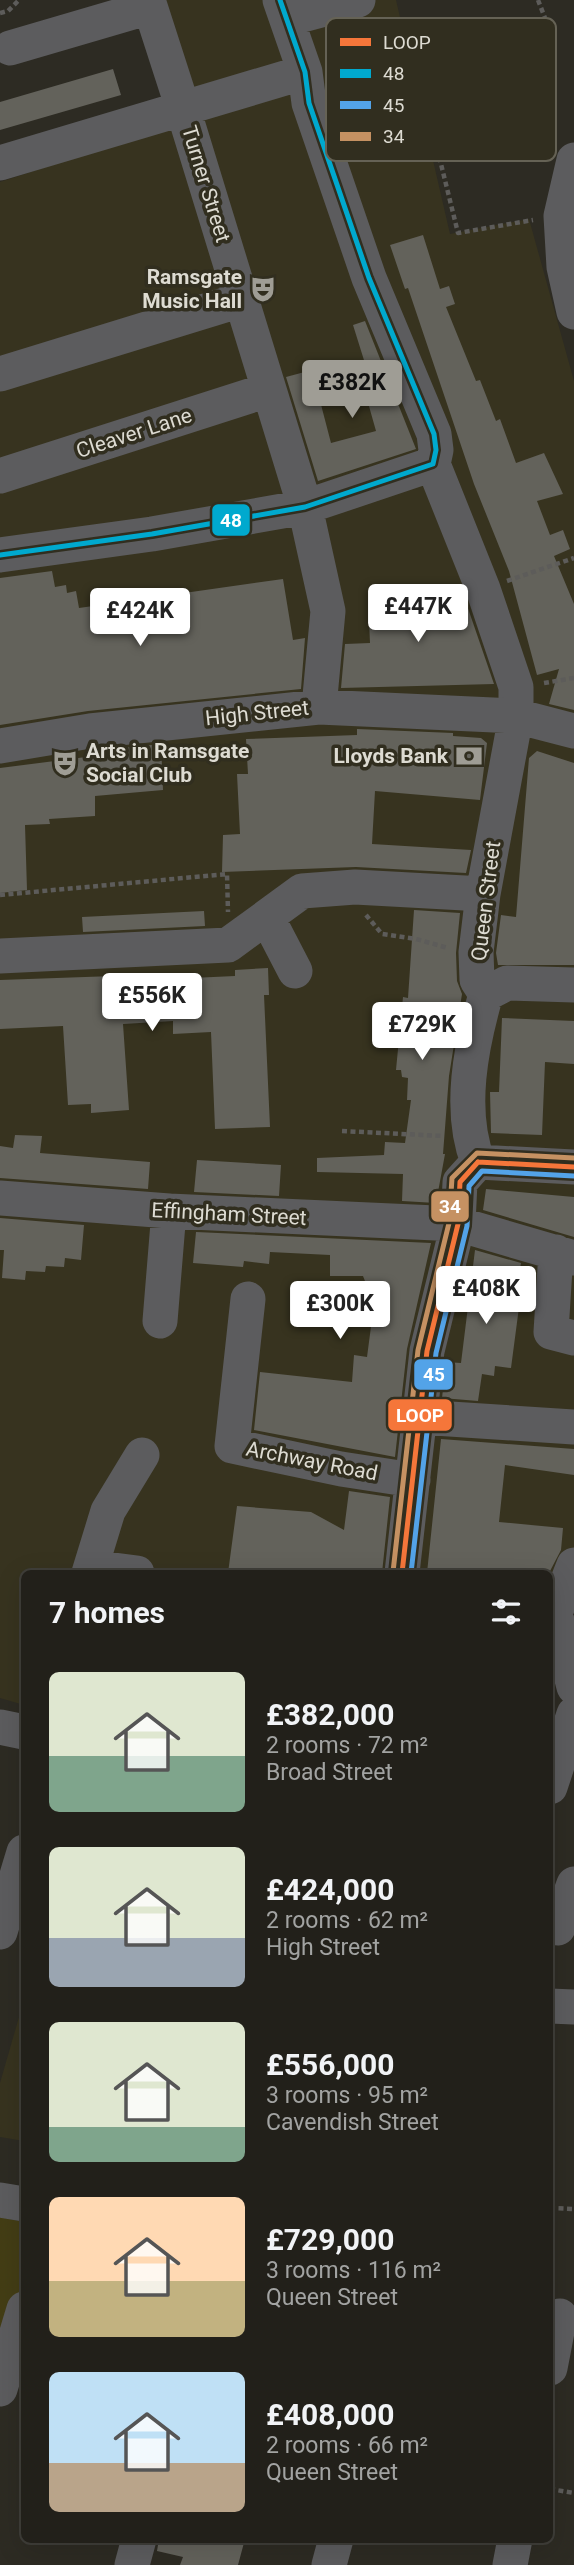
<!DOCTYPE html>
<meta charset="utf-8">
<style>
:root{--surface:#22201a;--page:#2a2823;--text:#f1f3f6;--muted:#a2a3a2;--line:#3f3e39;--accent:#9f9d95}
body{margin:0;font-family:Roboto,sans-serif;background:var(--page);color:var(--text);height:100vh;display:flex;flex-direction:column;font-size:26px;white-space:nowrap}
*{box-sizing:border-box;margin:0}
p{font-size:23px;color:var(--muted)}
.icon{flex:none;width:38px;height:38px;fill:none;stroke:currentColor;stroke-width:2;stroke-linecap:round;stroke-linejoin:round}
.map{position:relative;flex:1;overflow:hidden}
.panel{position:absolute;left:21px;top:1570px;width:532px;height:973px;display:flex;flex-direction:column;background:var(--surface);border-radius:10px;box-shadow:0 7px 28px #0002,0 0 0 2px var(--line)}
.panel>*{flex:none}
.price{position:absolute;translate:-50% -60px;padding:0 16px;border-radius:7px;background:#fff;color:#222;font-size:23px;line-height:46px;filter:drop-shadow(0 2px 4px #0008)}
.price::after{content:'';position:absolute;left:50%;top:42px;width:21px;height:16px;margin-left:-10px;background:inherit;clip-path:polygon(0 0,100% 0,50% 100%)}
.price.active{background:var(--accent);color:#111}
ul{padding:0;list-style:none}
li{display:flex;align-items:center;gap:21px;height:175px;padding:0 28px}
li span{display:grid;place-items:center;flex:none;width:196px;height:140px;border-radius:10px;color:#555}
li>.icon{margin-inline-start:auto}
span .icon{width:84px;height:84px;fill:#fffc;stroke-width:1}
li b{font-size:30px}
h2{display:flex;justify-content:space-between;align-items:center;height:84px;padding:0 28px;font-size:30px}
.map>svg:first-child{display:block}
.built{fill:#37331f}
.green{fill:#433d15}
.building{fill:#63625b}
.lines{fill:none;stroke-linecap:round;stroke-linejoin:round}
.path{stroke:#5d5c5a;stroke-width:4.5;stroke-dasharray:5 3.5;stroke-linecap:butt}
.minor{stroke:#5c5c5e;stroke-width:35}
.bus-1-casing{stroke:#312e1f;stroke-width:10}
.bus-2-casing{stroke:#312e1f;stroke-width:10}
.bus-3-casing{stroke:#312e1f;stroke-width:10}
.bus-4-casing{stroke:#312e1f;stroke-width:10}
.bus-1{stroke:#f5763a;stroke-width:5}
.bus-2{stroke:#00a9ce;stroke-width:5}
.bus-3{stroke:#53a3e8;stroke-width:5}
.bus-4{stroke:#c59162;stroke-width:5}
.labels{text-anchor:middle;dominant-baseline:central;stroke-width:7;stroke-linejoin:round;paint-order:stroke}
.street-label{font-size:21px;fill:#dddbd2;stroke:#312e1f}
.poi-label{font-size:21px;font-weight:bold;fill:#dddbd2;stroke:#312e1f;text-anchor:end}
.key{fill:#312e1f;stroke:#656255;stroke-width:2}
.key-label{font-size:19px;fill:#dddbd2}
.line-badge{stroke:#312e1f;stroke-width:2.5}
.badge-label{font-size:19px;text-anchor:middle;font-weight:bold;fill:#fff}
</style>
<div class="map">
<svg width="574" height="2565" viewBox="0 0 574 2565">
<rect width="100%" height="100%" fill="#2d2b23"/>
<!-- built -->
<path class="built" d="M 154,0 L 396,0 L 450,234 L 529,219 L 574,381 L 574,1553 L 550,1585 L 550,1573 L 24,1573 L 24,1705 L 0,1698 L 0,182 L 190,120 Z
M 19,2017 L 24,2018 L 24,2141 L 0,2137 L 0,2083 Z"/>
<!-- green -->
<path class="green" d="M 0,2217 L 24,2222 L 24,2287 L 0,2357 Z"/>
<!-- building -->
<path class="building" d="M 113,69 L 121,95 L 0,130 L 0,102 Z
M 423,235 L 440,289 L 449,286 L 455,304 L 446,307 L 476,381 L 480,380 L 496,421 L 500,419 L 516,463 L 544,453 L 563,494 L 537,501 L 550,535 L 563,530 L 570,549 L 554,556 L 574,604 L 574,710 L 549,704 L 559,669 L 537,675 L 509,571 L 474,484 L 408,288 L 405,289 L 390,245 Z
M 365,321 L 416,449 L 318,481 L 286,377 L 312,370 L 331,443 L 376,431 L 365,392 L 373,389 L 353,325 Z
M 52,571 L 55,587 L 66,585 L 67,593 L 76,591 L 79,608 L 283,579 L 293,640 L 305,638 L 301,689 L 88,711 L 0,725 L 0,578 Z
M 461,588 L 494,684 L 341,688 L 345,644 L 370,643 L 368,600 Z
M 357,729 L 453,733 L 453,736 L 481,738 L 487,743 L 480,800 L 375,791 L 372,844 L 471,850 L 466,873 L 356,867 L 222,872 L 223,835 L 240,834 L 237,774 L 248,774 L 246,739 L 357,735 Z
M 161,744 L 163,790 L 95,796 L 95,816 L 49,819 L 50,824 L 25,825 L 27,890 L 0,893 L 0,768 L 94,756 L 94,751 Z
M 537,751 L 574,763 L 574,965 L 498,965 L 496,953 L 501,915 L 516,917 L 529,758 Z
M 414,910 L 460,913 L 456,953 L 457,981 L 462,994 L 449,1076 L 443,1154 L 445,1154 L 436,1203 L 402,1201 L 403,1174 L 317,1172 L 317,1158 L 384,1155 L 385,1142 L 405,1143 L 411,1100 L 407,1100 L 408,1078 L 402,1077 L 401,1070 L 396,1070 L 403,997 L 408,998 Z
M 204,911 L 205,926 L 83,932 L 82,917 Z
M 268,968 L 269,995 L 264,995 L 270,1127 L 215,1129 L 211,1032 L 173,1034 L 173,1021 L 123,1024 L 129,1110 L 91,1113 L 91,1104 L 68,1105 L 63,1026 L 0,1029 L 0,980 L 170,974 L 170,979 L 235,976 L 235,970 Z
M 502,1018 L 574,1021 L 574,1064 L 545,1062 L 542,1135 L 491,1133 L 490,1092 L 499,1092 Z
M 15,1135 L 42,1136 L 40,1153 L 150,1162 L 148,1189 L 0,1178 L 0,1146 L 13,1148 Z
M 197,1160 L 281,1165 L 279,1196 L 194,1192 Z
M 486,1189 L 574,1197 L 574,1237 L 483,1210 Z
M 0,1218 L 84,1225 L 81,1260 L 65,1258 L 64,1267 L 46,1266 L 45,1272 L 26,1271 L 25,1280 L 2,1278 L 4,1250 L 0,1250 Z
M 196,1232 L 431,1243 L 407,1349 L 395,1457 L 254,1430 L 260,1372 L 352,1382 L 354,1355 L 367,1357 L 374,1304 L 363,1276 L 330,1276 L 330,1255 L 270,1252 L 269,1264 L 244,1261 L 243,1267 L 193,1263 Z
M 475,1250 L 521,1263 L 516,1292 L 521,1292 L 511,1368 L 495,1366 L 494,1376 L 482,1374 L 478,1401 L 442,1398 L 446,1362 L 461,1363 Z
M 441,1439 L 574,1449 L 574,1475 L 505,1465 L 499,1522 L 563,1528 L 561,1550 L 549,1573 L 427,1573 Z
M 349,1491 L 390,1497 L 382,1573 L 228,1573 L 237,1506 L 311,1512 L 344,1530 Z
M 159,2539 L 245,2539 L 238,2565 L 180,2565 L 183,2557 L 157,2551 Z"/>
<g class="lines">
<!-- path -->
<path class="path" d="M 538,0 L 545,18
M 0,13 L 8,11 L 19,0
M 423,91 L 458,233 L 533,220
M 507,581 L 574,558
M 544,683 L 574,678
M 0,895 L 227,874 L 228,912
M 366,915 L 382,934 L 416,939 L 448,948
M 342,1131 L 443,1136
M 550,2208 L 574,2209
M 550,2489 L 574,2493"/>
<!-- minor -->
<path class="minor" d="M 148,0 L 178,93
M 280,0 L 305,72 L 309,103 L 369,278 L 434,434 L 436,450 L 433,464 L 483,589 L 516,687 L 516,716 L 483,894 L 476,952 L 477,980 L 486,994
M 287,19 L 358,0
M 10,48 L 150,7
M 183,109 L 305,507 L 328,611 L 319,707
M 574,160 L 561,216 L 564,267 L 574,312
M 0,163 L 305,72
M 0,374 L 241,300
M 0,476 L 268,390
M 0,555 L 152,534 L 305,507 L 433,464
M 0,746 L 90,731 L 319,707 L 516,716 L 574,731
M 267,917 L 295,971
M 0,956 L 228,945 L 302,891 L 355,887 L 483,894
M 486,994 L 507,983 L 574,985
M 478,1162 C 458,1110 471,1046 486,994
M 478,1162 L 574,1167
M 0,1198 L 169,1211 L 458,1224 L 574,1258
M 556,1252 L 551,1332 L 574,1338
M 248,1299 L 232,1446 L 341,1469 L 413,1480
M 160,1321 L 169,1211
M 419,1417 L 574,1427
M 574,1565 L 555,1613 L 574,1687
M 91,1567 L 137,1573
M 89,1573 L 108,1511 L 142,1455
M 402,1573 L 427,1351 L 458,1224 L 460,1182 L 478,1162
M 0,1727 L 24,1732
M 550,1787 L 574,1714
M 558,1928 L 574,1884
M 0,1932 L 24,1852
M 550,2006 L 574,2007
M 0,2200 L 24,2204
M 550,2368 L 560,2316
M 0,2389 L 24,2309
M 132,2565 L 139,2539
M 329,2565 L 336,2539
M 510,2565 L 515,2539"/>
<!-- bus-1 casing -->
<g class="bus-1-casing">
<path id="bus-1" d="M 478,1162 L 574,1167
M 402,1573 L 427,1351 L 458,1224 L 460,1182 L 478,1162"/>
</g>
<!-- bus-2 casing -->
<g class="bus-2-casing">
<path id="bus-2" d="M 0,555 L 152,534 L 305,507 L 433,464 L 436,450 L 434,434 L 369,278 L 309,103 L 305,72 L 280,0"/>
</g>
<!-- bus-3 casing -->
<g class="bus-3-casing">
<path id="bus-3" d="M 411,1573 L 436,1353 L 467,1226 L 469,1186 L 482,1171 L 574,1176"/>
</g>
<!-- bus-4 casing -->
<g class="bus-4-casing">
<path id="bus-4" d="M 393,1572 L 418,1350 L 449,1223 L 452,1178 L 477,1153 L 574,1158"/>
</g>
<!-- bus-1 -->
<use href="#bus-1" class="bus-1"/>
<!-- bus-2 -->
<use href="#bus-2" class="bus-2"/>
<!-- bus-3 -->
<use href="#bus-3" class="bus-3"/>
<!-- bus-4 -->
<use href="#bus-4" class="bus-4"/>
</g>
<!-- icons -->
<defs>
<g id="theatre-bare" transform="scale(2.1)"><path d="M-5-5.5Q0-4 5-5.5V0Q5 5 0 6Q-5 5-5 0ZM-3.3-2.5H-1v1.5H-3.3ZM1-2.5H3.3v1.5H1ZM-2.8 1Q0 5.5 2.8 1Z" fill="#9f9d95" stroke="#312e1f" stroke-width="2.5" paint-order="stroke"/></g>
<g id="bank-bare" transform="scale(2.1)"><path d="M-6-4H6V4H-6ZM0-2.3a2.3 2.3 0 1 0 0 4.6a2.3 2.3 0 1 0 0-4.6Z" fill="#9f9d95" stroke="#312e1f" stroke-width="2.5" paint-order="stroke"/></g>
</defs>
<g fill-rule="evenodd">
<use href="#theatre-bare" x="263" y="289"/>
<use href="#bank-bare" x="469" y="756"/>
<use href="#theatre-bare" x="65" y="763"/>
</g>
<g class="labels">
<!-- street labels -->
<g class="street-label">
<text transform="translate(206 184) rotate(73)">Turner Street</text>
<text transform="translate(134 433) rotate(-18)">Cleaver Lane</text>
<text transform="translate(257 713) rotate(-6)">High Street</text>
<text transform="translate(486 901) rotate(-83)">Queen Street</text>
<text transform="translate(229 1214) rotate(3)">Effingham Street</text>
<text transform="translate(312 1461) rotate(11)">Archway Road</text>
</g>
<!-- poi labels -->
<g class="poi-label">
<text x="242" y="277">Ramsgate<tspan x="242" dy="24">Music Hall</tspan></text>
<text x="86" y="751" text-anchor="start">Arts in Ramsgate<tspan x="86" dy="24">Social Club</tspan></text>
<text x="448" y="756">Lloyds Bank</text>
</g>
</g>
<!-- legend -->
<rect x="326" y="18" width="230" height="143" rx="10" class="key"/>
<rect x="340" y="38" width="31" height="8" fill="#f5763a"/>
<rect x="340" y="69" width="31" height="9" fill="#00a9ce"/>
<rect x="340" y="101" width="31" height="8" fill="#53a3e8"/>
<rect x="340" y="132" width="31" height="9" fill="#c59162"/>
<g class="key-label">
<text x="383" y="49">LOOP</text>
<text x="383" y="80">48</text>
<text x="383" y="112">45</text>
<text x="383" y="143">34</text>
</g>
<g class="line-badge">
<rect x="211" y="503" width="40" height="34" rx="7" fill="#00a9ce"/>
<rect x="430" y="1190" width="40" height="33" rx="7" fill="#c59162"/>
<rect x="413" y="1358" width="41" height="33" rx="7" fill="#53a3e8"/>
<rect x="387" y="1398" width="66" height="34" rx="7" fill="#f5763a"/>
</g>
<g class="badge-label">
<text x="231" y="527">48</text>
<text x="450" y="1213">34</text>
<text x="434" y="1381">45</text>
<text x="420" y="1422">LOOP</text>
</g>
</svg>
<b class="price active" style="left:352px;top:420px">£382K</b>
<b class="price" style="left:418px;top:644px">£447K</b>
<b class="price" style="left:140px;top:648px">£424K</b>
<b class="price" style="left:152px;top:1033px">£556K</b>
<b class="price" style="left:422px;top:1062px">£729K</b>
<b class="price" style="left:486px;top:1326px">£408K</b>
<b class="price" style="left:340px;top:1341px">£300K</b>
<section class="panel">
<h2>7 homes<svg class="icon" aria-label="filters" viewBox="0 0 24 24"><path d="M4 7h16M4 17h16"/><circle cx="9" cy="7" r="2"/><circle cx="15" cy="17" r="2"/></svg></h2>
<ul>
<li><span style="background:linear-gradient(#dfe7d0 60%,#7fa58c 0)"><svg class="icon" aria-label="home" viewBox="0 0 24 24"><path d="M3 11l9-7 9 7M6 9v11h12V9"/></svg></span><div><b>£382,000</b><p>2 rooms · 72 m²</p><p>Broad Street</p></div></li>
<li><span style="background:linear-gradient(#dfe7d0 65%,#9aa5b1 0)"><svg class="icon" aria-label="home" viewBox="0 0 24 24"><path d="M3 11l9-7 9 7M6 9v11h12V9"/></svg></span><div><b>£424,000</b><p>2 rooms · 62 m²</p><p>High Street</p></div></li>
<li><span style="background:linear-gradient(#dfe7d0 75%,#7fa58c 0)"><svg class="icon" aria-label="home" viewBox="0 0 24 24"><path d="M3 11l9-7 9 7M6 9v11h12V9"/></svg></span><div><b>£556,000</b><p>3 rooms · 95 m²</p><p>Cavendish Street</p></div></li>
<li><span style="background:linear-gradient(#ffd9b3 60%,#c2b280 0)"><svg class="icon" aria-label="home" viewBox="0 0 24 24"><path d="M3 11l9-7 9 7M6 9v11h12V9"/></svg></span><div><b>£729,000</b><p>3 rooms · 116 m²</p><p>Queen Street</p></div></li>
<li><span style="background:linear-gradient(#bfe0f5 65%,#b9a48a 0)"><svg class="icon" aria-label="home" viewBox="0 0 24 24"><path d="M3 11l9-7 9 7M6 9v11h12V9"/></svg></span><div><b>£408,000</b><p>2 rooms · 66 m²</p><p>Queen Street</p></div></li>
</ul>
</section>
</div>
